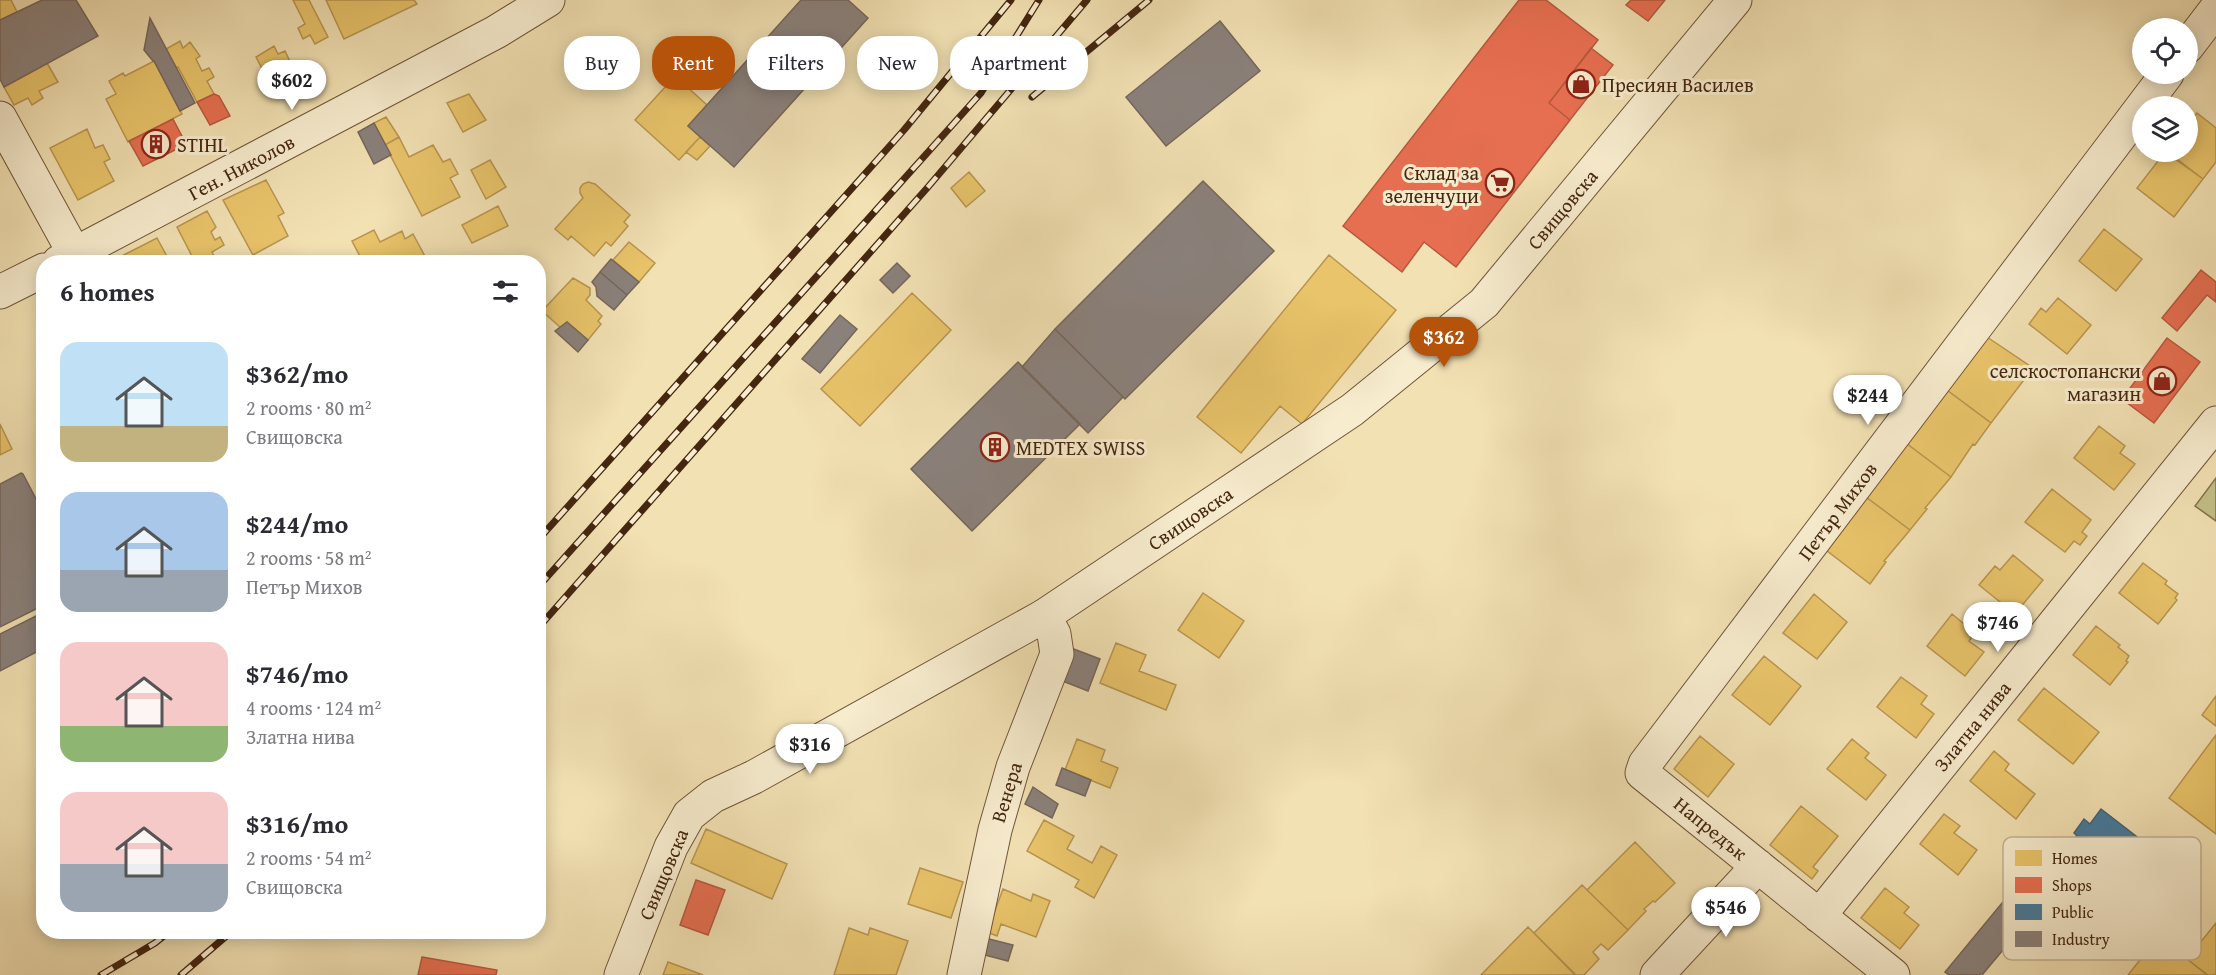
<!DOCTYPE html>
<meta charset="utf-8">
<style>
:root{--surface:#fff;--page:#f2f2f3;--text:#2b2b33;--muted:#7c7c81;--accent:#b45309}
body{margin:0;font-family:"Gentium Book Plus",serif;background:var(--page);color:var(--text);height:100vh;display:flex;flex-direction:column;font-size:22px;white-space:nowrap}
*{box-sizing:border-box;margin:0}
p{font-size:20px;color:var(--muted)}
.icon{flex:none;width:33px;height:33px;fill:none;stroke:currentColor;stroke-width:2;stroke-linecap:round;stroke-linejoin:round}
.map{position:relative;flex:1;overflow:hidden}
.side{position:absolute;left:36px;top:255px;width:510px;height:684px;display:flex;flex-direction:column;background:var(--surface);border-radius:24px;box-shadow:0 3px 15px #0003}
.side>*{flex:none}
.top-card{position:absolute;left:564px;top:36px;width:570px;height:54px;display:flex;gap:12px}
.tools{position:absolute;left:2132px;top:18px;display:grid;gap:12px}
.tools a{display:grid;place-items:center;width:66px;height:66px;border-radius:50%;background:var(--surface);box-shadow:0 3px 15px #0003;font-size:30px}
.price{position:absolute;translate:-50% -51px;padding:0 14px;border-radius:21px;background:#fff;color:#222;font-size:20px;line-height:39px;filter:drop-shadow(0 2px 3px #0008)}
.price::after{content:'';position:absolute;left:50%;top:36px;width:18px;height:14px;margin-left:-9px;background:inherit;clip-path:polygon(0 0,100% 0,50% 100%)}
.price.selected{background:var(--accent);color:#fff}
ul{padding:0;list-style:none}
li{display:flex;align-items:center;gap:18px;height:150px;padding:0 24px}
li span{display:grid;place-items:center;flex:none;width:168px;height:120px;border-radius:18px;color:#555}
li>.icon{margin-inline-start:auto}
span .icon{width:72px;height:72px;fill:#fffc;stroke-width:1}
li b{font-size:26px}
h2{display:flex;justify-content:space-between;align-items:center;height:72px;padding:0 24px;font-size:26px}
.tag{padding:0 21px;border-radius:24px;background:var(--surface);box-shadow:0 3px 15px #0003;font-size:21px;line-height:54px}
.tag.selected{background:var(--accent);color:#fff}
.map>svg:first-child{display:block}
.pitch{fill:#c2c188;stroke:#84744c;stroke-width:1.5}
.homes{fill:#e9c46a;stroke:#b8954f;stroke-width:1.5}
.shops{fill:#e76f51;stroke:#b6593d;stroke-width:1.5}
.public{fill:#457b9d;stroke:#456272;stroke-width:1.5}
.industry{fill:#8a817c;stroke:#75665b;stroke-width:1.5}
.lines{fill:none;stroke-linecap:round;stroke-linejoin:round}
.minor-casing{stroke:#705538;stroke-width:35}
.tertiary-casing{stroke:#705538;stroke-width:35}
.minor{stroke:#f7ecce;stroke-width:33}
.tertiary{stroke:#f7ecce;stroke-width:33}
.rail-casing{stroke:#45260f;stroke-width:7}
.rail{stroke:#f7ecce;stroke-width:4.5;stroke-dasharray:14;stroke-linecap:butt}
.labels{text-anchor:middle;dominant-baseline:central;stroke-width:6;stroke-linejoin:round;paint-order:stroke}
.poi-label{font-size:20px;fill:#45260f;stroke:#f7ecce;text-anchor:start}
.street-label{font-size:20px;fill:#45260f;stroke:#f7ecce}
.key{fill:#f7ecce;stroke:#c2b195;stroke-width:1.5}
.key-label{font-size:16px;fill:#45260f}
</style>
<div class="map">
<svg width="2216" height="975" viewBox="0 0 2216 975">
<rect width="100%" height="100%" fill="#f2e1b3"/>
<filter id="stains"><feTurbulence type="fractalNoise" baseFrequency=".00333" numOctaves="4"/><feColorMatrix values="0 0 0 0 .2 0 0 0 0 .09 0 0 0 0 .02 0 0 0 .5 -.17"/></filter>
<radialGradient id="worn" r=".72"><stop offset=".6" stop-color="#630" stop-opacity="0"/><stop offset="1" stop-color="#630" stop-opacity=".3"/></radialGradient>
<!-- pitch -->
<path class="pitch" d="M 2216,478 L 2216,521 L 2195,506 Z"/>
<!-- homes -->
<path class="homes" d="M 0,0 L 11,0 L 17,12 L 0,20 Z
M 293,0 L 309,0 L 328,37 L 315,44 L 310,35 L 303,39 L 298,28 L 305,24 Z
M 326,0 L 414,0 L 417,4 L 344,39 Z
M 180,41 L 183,48 L 190,42 L 200,56 L 196,59 L 202,71 L 209,68 L 214,77 L 207,81 L 214,94 L 197,102 L 178,67 L 176,68 L 166,49 Z
M 274,46 L 278,54 L 285,51 L 293,68 L 287,72 L 295,87 L 277,97 L 256,57 Z
M 608,47 L 619,56 L 610,67 L 599,58 Z
M 154,61 L 182,114 L 128,142 L 106,99 L 116,94 L 109,81 L 123,73 L 125,76 Z
M 47,63 L 58,82 L 39,91 L 43,98 L 32,105 L 28,98 L 14,105 L 4,87 Z
M 684,84 L 707,105 L 688,126 L 700,137 L 679,160 L 635,120 L 667,85 L 682,86 Z
M 469,94 L 486,120 L 463,132 L 447,103 Z
M 2197,113 L 2216,128 L 2216,162 L 2203,179 L 2168,152 L 2187,152 L 2187,125 Z
M 386,117 L 399,137 L 385,145 L 374,123 Z
M 87,129 L 95,148 L 103,145 L 110,159 L 104,162 L 114,181 L 78,200 L 50,148 Z
M 399,137 L 409,157 L 433,145 L 443,162 L 450,159 L 458,174 L 450,178 L 460,197 L 422,216 L 385,145 Z
M 700,137 L 710,146 L 697,160 L 686,152 Z
M 2165,152 L 2203,179 L 2174,217 L 2137,188 Z
M 490,160 L 506,187 L 486,199 L 471,170 Z
M 969,172 L 985,191 L 966,207 L 951,188 Z
M 266,180 L 284,213 L 278,216 L 288,236 L 253,255 L 223,200 Z
M 588,182 L 595,184 L 630,215 L 624,222 L 628,226 L 611,246 L 606,242 L 594,256 L 571,236 L 568,240 L 555,229 L 583,198 L 580,193 L 580,188 L 583,184 Z
M 498,206 L 508,226 L 472,243 L 462,225 Z
M 207,211 L 216,227 L 211,232 L 215,240 L 220,237 L 224,245 L 212,252 L 217,262 L 221,259 L 223,262 L 195,262 L 177,227 Z
M 2104,229 L 2142,259 L 2116,291 L 2079,261 Z
M 374,230 L 380,242 L 402,231 L 405,239 L 413,234 L 427,260 L 423,262 L 406,262 L 405,261 L 401,262 L 363,262 L 352,241 Z
M 157,238 L 170,262 L 110,262 Z
M 629,242 L 655,263 L 639,282 L 613,260 Z
M 1329,255 L 1396,310 L 1302,424 L 1280,406 L 1241,453 L 1197,417 Z
M 573,278 L 590,288 L 590,295 L 586,300 L 602,316 L 598,321 L 601,324 L 588,340 L 567,322 L 561,328 L 542,311 Z
M 912,293 L 951,330 L 860,426 L 821,389 Z
M 2058,298 L 2091,325 L 2067,354 L 2029,324 L 2041,308 L 2046,312 Z
M 1987,337 L 2033,368 L 1991,423 L 1947,390 Z
M 1947,390 L 1991,423 L 1975,445 L 1973,444 L 1951,477 L 1906,443 Z
M 0,424 L 12,449 L 0,455 Z
M 2099,426 L 2125,446 L 2120,453 L 2135,464 L 2114,490 L 2074,458 Z
M 1906,443 L 1951,477 L 1925,508 L 1927,509 L 1910,530 L 1866,497 Z
M 2052,489 L 2091,520 L 2082,532 L 2087,536 L 2080,545 L 2074,541 L 2065,552 L 2025,522 Z
M 1866,497 L 1910,530 L 1884,561 L 1886,562 L 1870,584 L 1826,550 Z
M 2013,555 L 2043,580 L 2015,614 L 1979,585 L 1995,566 L 2000,570 Z
M 2143,563 L 2167,581 L 2165,584 L 2178,594 L 2175,598 L 2177,600 L 2158,624 L 2119,593 Z
M 1203,593 L 1244,621 L 1219,658 L 1178,630 Z
M 1814,594 L 1847,622 L 1817,659 L 1783,633 Z
M 1952,614 L 1975,633 L 1969,641 L 1984,652 L 1965,676 L 1927,646 Z
M 2096,626 L 2120,645 L 2118,647 L 2129,656 L 2126,661 L 2128,662 L 2110,685 L 2073,655 Z
M 1116,643 L 1146,655 L 1139,671 L 1176,685 L 1166,710 L 1100,683 Z
M 1764,656 L 1801,686 L 1770,725 L 1732,695 Z
M 1901,677 L 1927,696 L 1921,704 L 1934,714 L 1916,738 L 1877,707 Z
M 2044,688 L 2099,732 L 2073,764 L 2018,720 Z
M 2216,696 L 2216,726 L 2202,715 Z
M 2216,735 L 2216,834 L 2169,798 Z
M 1700,736 L 1734,764 L 1708,797 L 1674,769 Z
M 1077,739 L 1105,750 L 1101,761 L 1118,768 L 1110,788 L 1065,770 Z
M 1852,739 L 1869,753 L 1865,758 L 1886,775 L 1866,800 L 1827,769 Z
M 1994,751 L 2009,764 L 2005,770 L 2035,794 L 2016,819 L 1970,781 Z
M 1801,806 L 1838,836 L 1813,867 L 1818,871 L 1812,879 L 1770,845 Z
M 1944,814 L 1960,826 L 1954,833 L 1977,850 L 1958,875 L 1920,844 Z
M 1044,820 L 1074,836 L 1067,849 L 1092,863 L 1101,846 L 1117,855 L 1094,898 L 1075,887 L 1079,880 L 1027,851 Z
M 706,829 L 787,864 L 772,899 L 691,863 Z
M 1635,842 L 1675,883 L 1655,902 L 1653,901 L 1644,909 L 1646,911 L 1628,930 L 1587,890 Z
M 920,868 L 963,882 L 951,918 L 908,904 Z
M 1582,885 L 1628,930 L 1608,950 L 1601,944 L 1593,952 L 1599,959 L 1584,975 L 1576,975 L 1534,933 Z
M 1885,888 L 1909,907 L 1904,913 L 1919,925 L 1900,949 L 1861,918 Z
M 1003,889 L 1031,901 L 1033,894 L 1050,901 L 1036,937 L 1001,924 L 997,936 L 987,932 Z
M 2216,923 L 2216,975 L 2208,975 L 2187,959 Z
M 1528,927 L 1575,975 L 1481,975 Z
M 849,928 L 868,935 L 870,928 L 908,941 L 896,975 L 834,975 Z
M 2159,936 L 2187,959 L 2207,975 L 2128,975 Z
M 668,962 L 703,975 L 663,975 Z"/>
<!-- shops -->
<path class="shops" d="M 1519,0 L 1546,0 L 1598,40 L 1549,103 L 1570,120 L 1456,267 L 1424,242 L 1402,272 L 1343,226 Z
M 1631,0 L 1665,0 L 1648,21 L 1626,5 Z
M 1591,48 L 1613,65 L 1570,120 L 1549,103 Z
M 214,94 L 219,96 L 230,116 L 210,125 L 197,102 Z
M 173,119 L 183,138 L 181,147 L 143,166 L 129,141 Z
M 2201,270 L 2216,282 L 2216,302 L 2207,295 L 2177,331 L 2162,318 Z
M 2167,338 L 2200,362 L 2154,423 L 2122,399 Z
M 696,880 L 725,890 L 708,935 L 680,925 Z
M 422,957 L 497,970 L 496,975 L 418,975 Z"/>
<!-- public -->
<path class="public" d="M 2101,809 L 2141,840 L 2098,895 L 2059,865 L 2069,851 L 2066,849 L 2077,836 L 2074,833 L 2084,819 L 2090,824 Z"/>
<!-- industry -->
<path class="industry" d="M 42,0 L 76,0 L 98,36 L 4,87 L 0,79 L 0,20 Z
M 801,0 L 848,0 L 868,18 L 734,167 L 688,126 Z
M 150,18 L 195,103 L 180,111 L 154,61 L 153,61 L 144,50 Z
M 1220,21 L 1260,71 L 1166,146 L 1126,97 Z
M 374,123 L 391,155 L 374,164 L 358,132 Z
M 1203,181 L 1274,251 L 1125,399 L 1055,329 Z
M 611,259 L 639,282 L 627,295 L 600,272 Z
M 897,263 L 910,276 L 893,293 L 880,280 Z
M 600,272 L 627,295 L 614,310 L 597,296 L 596,287 L 592,282 Z
M 840,315 L 857,329 L 820,373 L 802,359 Z
M 567,322 L 588,340 L 578,352 L 555,331 Z
M 1055,329 L 1123,397 L 1088,433 L 1022,367 Z
M 1018,362 L 1080,424 L 972,531 L 911,469 Z
M 21,473 L 23,474 L 44,514 L 44,605 L 0,627 L 0,484 Z
M 44,612 L 44,648 L 0,671 L 0,634 Z
M 1071,648 L 1100,659 L 1088,691 L 1060,680 Z
M 1062,768 L 1091,780 L 1085,796 L 1056,785 Z
M 1033,787 L 1058,804 L 1052,818 L 1025,804 Z
M 2021,880 L 2045,900 L 1982,975 L 1949,975 L 1945,972 Z
M 985,938 L 1013,945 L 1008,961 L 981,954 Z"/>
<g class="lines">
<!-- minor casing -->
<g class="minor-casing">
<path id="minor" d="M 2187,47 L 2216,9
M 0,118 L 79,262
M 59,262 L 496,32 L 548,0
M 0,292 L 44,270
M 1819,916 L 2216,423
M 964,975 L 995,830 L 1013,767 L 1057,654 L 1054,634 L 1044,616
M 1657,975 L 1758,866
M 1893,975 L 1642,773 L 1645,764 L 2167,74"/>
</g>
<!-- tertiary casing -->
<g class="tertiary-casing">
<path id="tertiary" d="M 621,975 L 671,847 L 689,815 L 713,796 L 754,777 L 1044,616 L 1352,410 L 1484,303 L 1735,0"/>
</g>
<!-- minor -->
<use href="#minor" class="minor"/>
<!-- tertiary -->
<use href="#tertiary" class="tertiary"/>
<!-- rail casing -->
<g class="rail-casing">
<path id="rail" d="M 1032,97 L 1149,0
M 538,540 L 904,130 L 1011,0
M 538,587 L 981,93 L 1039,0
M 538,628 L 928,187 L 1087,0
M 101,975 L 155,943 L 169,932
M 181,975 L 231,932"/>
</g>
<!-- rail -->
<use href="#rail" class="rail"/>
</g>
<!-- icons -->
<defs>
<g id="shop-ring" transform="scale(1.5)"><circle r="9.5" fill="#f7ecce" stroke="#8f2418" stroke-width="1.5"/><path d="M-5-2.5h2.3a2.7 3.5 0 0 1 5.4 0H5L5.5 6h-11ZM-1.5-2.5h3a1.5 2.3 0 0 0-3 0Z" fill="#8f2418"/></g>
<g id="building-ring" transform="scale(1.5)"><circle r="9.5" fill="#f7ecce" stroke="#8f2418" stroke-width="1.5"/><path d="M-4-6H4V6H1V3H-1V6H-4ZM-2.5-4.3h1.7v1.8h-1.7ZM.8-4.3h1.7v1.8H.8ZM-2.5-1h1.7V.8h-1.7ZM.8-1h1.7V.8H.8Z" fill="#8f2418"/></g>
<g id="supermarket-ring" transform="scale(1.5)"><circle r="9.5" fill="#f7ecce" stroke="#8f2418" stroke-width="1.5"/><path d="M-6-5.5h2.5l.6 2H6L4.5 2H-2.5L-4.4-4H-6ZM-1.5 3.2a1.3 1.3 0 1 0 .1 0ZM3 3.2a1.3 1.3 0 1 0 .1 0Z" fill="#8f2418"/></g>
</defs>
<g fill-rule="evenodd">
<use href="#shop-ring" x="1581" y="84"/>
<use href="#building-ring" x="156" y="144"/>
<use href="#supermarket-ring" x="1500" y="183"/>
<use href="#shop-ring" x="2162" y="381"/>
<use href="#building-ring" x="995" y="447"/>
</g>
<g class="labels">
<!-- poi labels -->
<g class="poi-label">
<text x="1602" y="84">Пресиян Василев</text>
<text x="177" y="144">STIHL</text>
<text x="1479" y="172" text-anchor="end">Склад за<tspan x="1479" dy="23">зеленчуци</tspan></text>
<text x="2141" y="370" text-anchor="end">селскостопански<tspan x="2141" dy="23">магазин</tspan></text>
<text x="1016" y="447">MEDTEX SWISS</text>
</g>
<!-- street labels -->
<g class="street-label">
<text transform="translate(241 167) rotate(-28)">Ген. Николов</text>
<text transform="translate(1562 209) rotate(-50)">Свищовска</text>
<text transform="translate(1837 511) rotate(-53)">Петър Михов</text>
<text transform="translate(1190 518) rotate(-34)">Свищовска</text>
<text transform="translate(1972 726) rotate(-51)">Златна нива</text>
<text transform="translate(1006 792) rotate(-73)">Венера</text>
<text transform="translate(1711 828) rotate(39)">Напредък</text>
<text transform="translate(663 874) rotate(-67)">Свищовска</text>
</g>
</g>
<!-- legend -->
<rect x="2003" y="837" width="198" height="123" rx="9" class="key"/>
<rect x="2015" y="850" width="27" height="16" fill="#e9c46a"/>
<rect x="2015" y="877" width="27" height="16" fill="#e76f51"/>
<rect x="2015" y="904" width="27" height="16" fill="#457b9d"/>
<rect x="2015" y="931" width="27" height="16" fill="#8a817c"/>
<g class="key-label">
<text x="2052" y="864">Homes</text>
<text x="2052" y="891">Shops</text>
<text x="2052" y="918">Public</text>
<text x="2052" y="945">Industry</text>
</g>
<rect width="100%" height="100%" filter="url(#stains)"/>
<rect width="100%" height="100%" fill="url(#worn)"/>
</svg>
<div class="tools">
<a><svg class="icon" aria-label="locate" viewBox="0 0 24 24"><circle cx="12" cy="12" r="6"/><path d="M12 2v4M12 18v4M2 12h4M18 12h4"/></svg></a>
<a><svg class="icon" aria-label="layers" viewBox="0 0 24 24"><path d="M12 4l9 5-9 5-9-5zM3 14l9 5 9-5"/></svg></a>
</div>
<b class="price" style="left:292px;top:111px">$602</b>
<b class="price selected" style="left:1444px;top:368px">$362</b>
<b class="price" style="left:1868px;top:426px">$244</b>
<b class="price" style="left:1998px;top:653px">$746</b>
<b class="price" style="left:810px;top:775px">$316</b>
<b class="price" style="left:1726px;top:938px">$546</b>
<div class="top-card">
<a class="tag">Buy</a>
<a class="tag selected">Rent</a>
<a class="tag">Filters</a>
<a class="tag">New</a>
<a class="tag">Apartment</a>
</div>
<section class="side">
<h2>6 homes<svg class="icon" aria-label="filters" viewBox="0 0 24 24"><path d="M4 7h16M4 17h16"/><circle cx="9" cy="7" r="2"/><circle cx="15" cy="17" r="2"/></svg></h2>
<ul>
<li><span style="background:linear-gradient(#bfe0f5 70%,#c2b280 0)"><svg class="icon" aria-label="home" viewBox="0 0 24 24"><path d="M3 11l9-7 9 7M6 9v11h12V9"/></svg></span><div><b>$362/mo</b><p>2 rooms · 80 m²</p><p>Свищовска</p></div></li>
<li><span style="background:linear-gradient(#a9c7e8 65%,#9aa5b1 0)"><svg class="icon" aria-label="home" viewBox="0 0 24 24"><path d="M3 11l9-7 9 7M6 9v11h12V9"/></svg></span><div><b>$244/mo</b><p>2 rooms · 58 m²</p><p>Петър Михов</p></div></li>
<li><span style="background:linear-gradient(#f6c9c9 70%,#8fb573 0)"><svg class="icon" aria-label="home" viewBox="0 0 24 24"><path d="M3 11l9-7 9 7M6 9v11h12V9"/></svg></span><div><b>$746/mo</b><p>4 rooms · 124 m²</p><p>Златна нива</p></div></li>
<li><span style="background:linear-gradient(#f6c9c9 60%,#9aa5b1 0)"><svg class="icon" aria-label="home" viewBox="0 0 24 24"><path d="M3 11l9-7 9 7M6 9v11h12V9"/></svg></span><div><b>$316/mo</b><p>2 rooms · 54 m²</p><p>Свищовска</p></div></li>
</ul>
</section>
</div>
